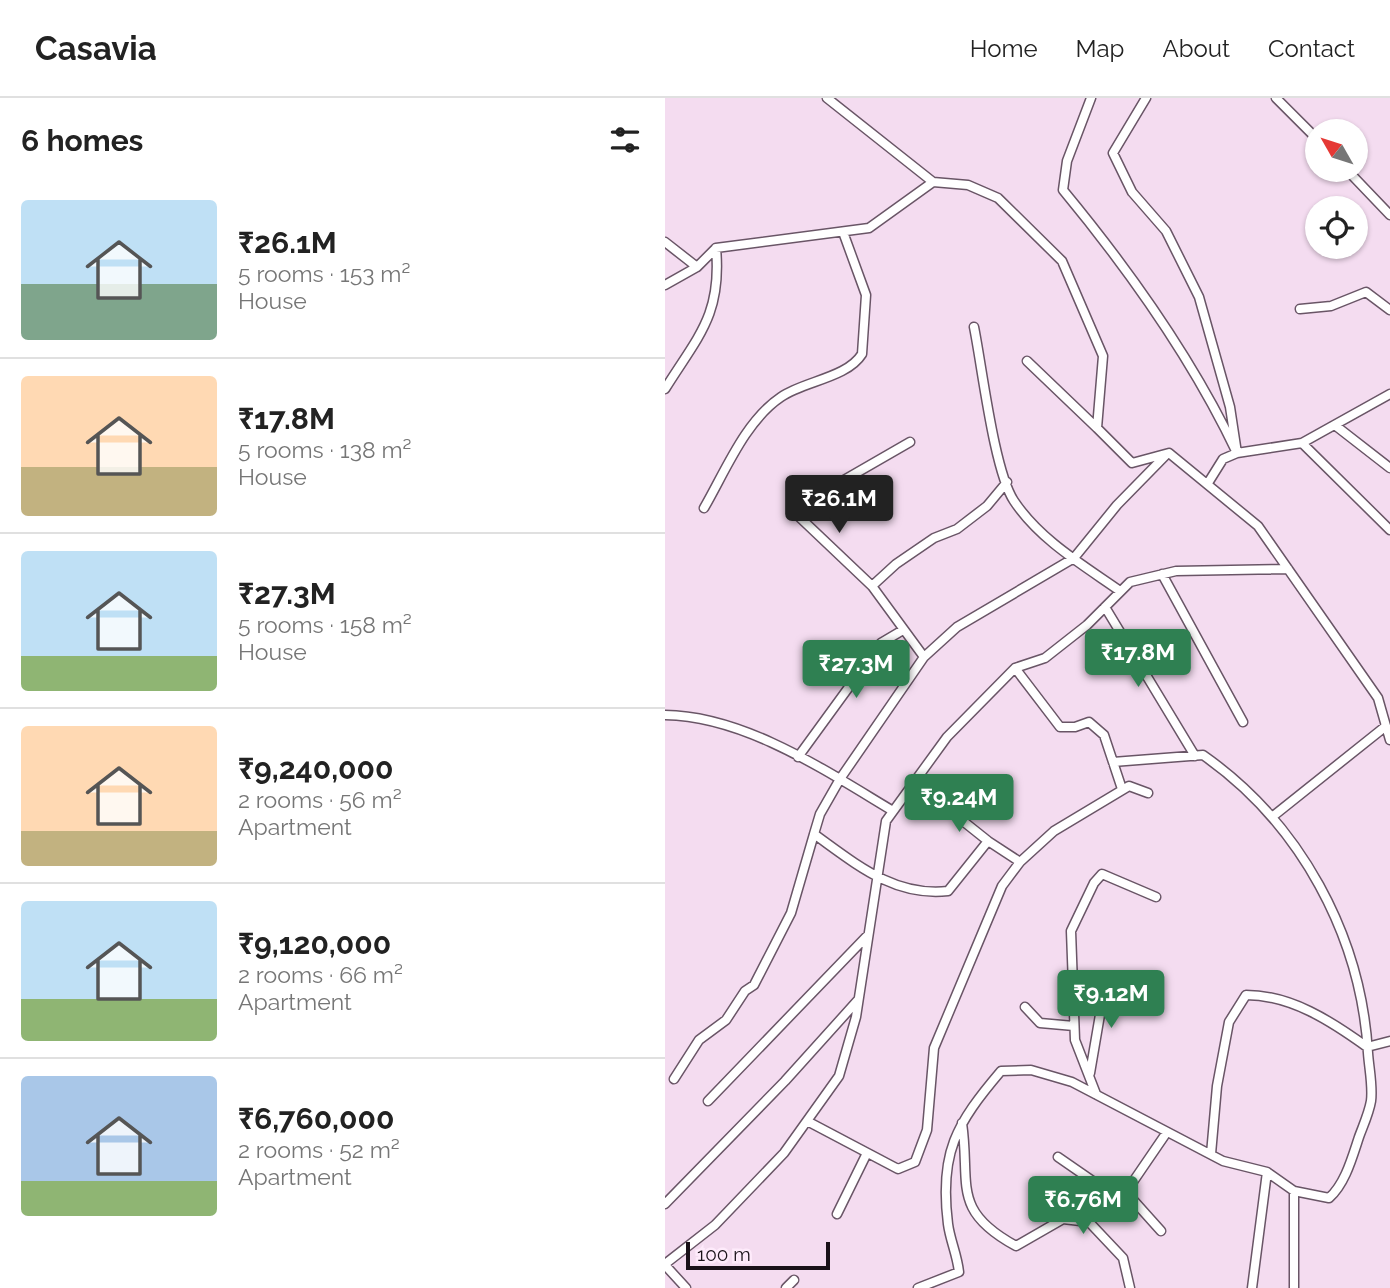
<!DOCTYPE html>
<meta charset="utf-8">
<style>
:root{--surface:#fff;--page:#f6f6f6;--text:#222;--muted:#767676;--line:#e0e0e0;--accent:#2f8052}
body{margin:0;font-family:Raleway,sans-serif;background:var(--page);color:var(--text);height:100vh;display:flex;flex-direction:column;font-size:26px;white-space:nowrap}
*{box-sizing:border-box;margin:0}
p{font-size:23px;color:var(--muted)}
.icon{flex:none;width:38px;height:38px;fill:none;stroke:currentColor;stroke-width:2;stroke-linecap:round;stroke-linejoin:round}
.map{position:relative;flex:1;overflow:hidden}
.panel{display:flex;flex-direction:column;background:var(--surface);width:665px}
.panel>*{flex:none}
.needle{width:46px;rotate:309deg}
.controls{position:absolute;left:640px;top:21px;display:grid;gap:14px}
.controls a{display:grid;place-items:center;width:63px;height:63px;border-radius:50%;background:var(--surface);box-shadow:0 2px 5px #0004;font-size:35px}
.scale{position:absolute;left:21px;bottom:18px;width:144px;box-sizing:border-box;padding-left:7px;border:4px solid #191118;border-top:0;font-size:19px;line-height:24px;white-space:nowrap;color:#191118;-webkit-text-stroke:5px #feebfb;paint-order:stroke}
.price{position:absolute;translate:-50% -60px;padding:0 16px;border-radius:7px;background:var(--accent);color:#fff;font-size:23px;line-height:46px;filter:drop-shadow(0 2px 4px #0008)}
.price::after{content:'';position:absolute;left:50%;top:42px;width:21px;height:16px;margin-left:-10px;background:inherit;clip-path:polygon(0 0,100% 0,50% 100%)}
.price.current{background:#222;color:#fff}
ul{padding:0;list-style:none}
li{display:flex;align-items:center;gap:21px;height:175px;padding:0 21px}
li+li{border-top:2px solid var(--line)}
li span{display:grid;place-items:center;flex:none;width:196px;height:140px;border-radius:7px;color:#555}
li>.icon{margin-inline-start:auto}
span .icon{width:84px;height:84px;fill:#fffc;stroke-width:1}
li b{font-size:30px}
h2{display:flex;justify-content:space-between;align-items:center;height:84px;padding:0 21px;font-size:30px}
header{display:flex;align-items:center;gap:42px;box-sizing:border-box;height:98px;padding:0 35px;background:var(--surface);border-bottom:2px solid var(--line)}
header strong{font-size:33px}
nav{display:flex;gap:38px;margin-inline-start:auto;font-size:24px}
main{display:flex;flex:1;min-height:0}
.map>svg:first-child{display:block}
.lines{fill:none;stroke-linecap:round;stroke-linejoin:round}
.street-casing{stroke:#695566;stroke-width:11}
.street{stroke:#fff;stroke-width:8}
</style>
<header>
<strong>Casavia</strong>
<nav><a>Home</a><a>Map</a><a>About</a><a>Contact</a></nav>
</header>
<main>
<section class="panel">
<h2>6 homes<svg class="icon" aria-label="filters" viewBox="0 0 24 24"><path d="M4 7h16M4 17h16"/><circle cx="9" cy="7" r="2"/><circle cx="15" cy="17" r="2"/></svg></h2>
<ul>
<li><span style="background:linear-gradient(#bfe0f5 60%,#7fa58c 0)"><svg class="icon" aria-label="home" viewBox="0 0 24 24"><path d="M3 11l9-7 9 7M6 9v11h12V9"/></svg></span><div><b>₹26.1M</b><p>5 rooms · 153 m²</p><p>House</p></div></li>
<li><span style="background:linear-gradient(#ffd9b3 65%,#c2b280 0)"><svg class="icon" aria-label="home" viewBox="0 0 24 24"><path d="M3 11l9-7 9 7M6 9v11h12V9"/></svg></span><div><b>₹17.8M</b><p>5 rooms · 138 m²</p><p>House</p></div></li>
<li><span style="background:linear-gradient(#bfe0f5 75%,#8fb573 0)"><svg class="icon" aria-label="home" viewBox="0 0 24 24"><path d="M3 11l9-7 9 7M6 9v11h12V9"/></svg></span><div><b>₹27.3M</b><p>5 rooms · 158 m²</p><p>House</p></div></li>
<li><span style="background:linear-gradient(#ffd9b3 75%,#c2b280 0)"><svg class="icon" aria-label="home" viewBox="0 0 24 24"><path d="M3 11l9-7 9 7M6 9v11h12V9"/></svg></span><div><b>₹9,240,000</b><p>2 rooms · 56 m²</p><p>Apartment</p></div></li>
<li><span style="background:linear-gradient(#bfe0f5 70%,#8fb573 0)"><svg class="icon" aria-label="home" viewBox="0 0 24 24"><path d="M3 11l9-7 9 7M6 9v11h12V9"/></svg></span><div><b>₹9,120,000</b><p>2 rooms · 66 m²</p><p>Apartment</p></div></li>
<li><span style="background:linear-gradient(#a9c7e8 75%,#8fb573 0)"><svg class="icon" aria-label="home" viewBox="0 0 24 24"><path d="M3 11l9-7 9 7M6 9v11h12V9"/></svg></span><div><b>₹6,760,000</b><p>2 rooms · 52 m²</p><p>Apartment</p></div></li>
</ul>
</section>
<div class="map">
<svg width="725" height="1190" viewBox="0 0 725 1190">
<rect width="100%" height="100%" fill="#f4dcf0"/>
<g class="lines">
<!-- street casing -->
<g class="street-casing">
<path id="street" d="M 162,0 L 268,84
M 426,0 L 402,63 L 398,92 C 465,173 527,260 572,355 L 565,309 L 534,199 L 501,133 L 467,94 L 448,55 L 481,0
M 611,0 L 653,42
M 682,72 L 725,117
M 0,144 L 32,169
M 0,187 L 32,169 L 51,150 L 204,130 L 268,84 L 303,87 L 333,100 L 397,163 L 438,258 L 432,330 L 467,365 L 504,355 L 593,428 L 713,600 L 725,642
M 635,211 L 666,208 L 701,194 L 725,212
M 309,229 C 317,268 329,373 349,403 C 375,442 418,467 455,493
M 362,263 L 432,330
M 0,291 C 33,238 57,217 51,150
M 671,328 L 725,370
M 245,344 L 127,412 L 207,488 L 259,559
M 637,345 L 725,432
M 543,385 L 558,361 L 572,355 L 637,345 L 725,296
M 39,410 C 60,374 80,323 116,299 C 139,283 182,280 197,256 L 201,197 L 178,134
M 497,476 L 578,624
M 207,488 L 231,466 L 269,440 L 292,431 L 322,408 L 342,384
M 440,509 L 530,658
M 350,570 L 395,629 L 410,629 L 424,624 L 439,637 L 457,691
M 0,617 C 80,618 161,673 228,713
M 133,659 L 216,545 L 238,532
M 249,684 L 323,743 L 355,764
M 607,719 L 721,628
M 149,736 L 155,716 L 175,681 L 259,559 L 292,529 L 409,460 L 452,407 L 501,357
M 360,909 L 375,925 L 409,928
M 425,975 L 437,905 L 449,880
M 9,981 L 34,942 L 61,922 L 80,893 L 89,887 L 126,815 L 149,736 C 191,766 229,799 283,793 L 323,743
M 431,996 L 410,942 L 406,833 L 429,785 L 437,776 L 491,799
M 43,1003 L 201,839
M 142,1023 L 233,1071 L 250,1064 L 262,1032 L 269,950 L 337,788 L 355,764 L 389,733 L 464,688 L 483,695
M 297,1025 C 306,1086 285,1112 351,1148 L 398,1121 L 424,1124 L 458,1160 L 465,1190
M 546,1056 L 552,988 L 564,924 L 581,897 C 626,897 666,923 702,949 L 725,943
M 393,1059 L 432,1086 L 411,1122
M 629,1093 L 629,1190
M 0,1106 L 120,983 L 193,902
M 172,1116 L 201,1057
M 496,1133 L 461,1094 L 502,1034
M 0,1166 L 50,1127 L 119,1055 L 174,978 L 191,919 L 221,723 L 282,639 L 350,570 L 380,560 L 422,527 L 465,484 L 511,473 L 623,471
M 0,1167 L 21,1190
M 121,1190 L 129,1182
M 253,1190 L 294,1174 C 292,1156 285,1142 283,1126 C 274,1055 291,1026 336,973 L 366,972 L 407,984 L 558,1063 L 602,1074 L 629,1093 L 664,1100 C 680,1086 687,1060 694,1039 C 698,1028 704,1015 706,1003 C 708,988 704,970 703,955 C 696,837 635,725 538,657 L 448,664
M 587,1190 L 602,1074"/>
</g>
<!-- street -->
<use href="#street" class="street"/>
</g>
</svg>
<div class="controls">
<a><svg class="needle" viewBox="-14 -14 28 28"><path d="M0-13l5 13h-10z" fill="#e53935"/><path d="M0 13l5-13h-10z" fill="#767676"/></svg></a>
<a><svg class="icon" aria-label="locate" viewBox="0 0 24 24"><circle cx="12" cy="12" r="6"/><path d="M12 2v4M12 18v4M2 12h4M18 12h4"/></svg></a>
</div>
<div class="scale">100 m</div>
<b class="price current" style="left:174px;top:437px">₹26.1M</b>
<b class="price" style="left:473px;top:591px">₹17.8M</b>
<b class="price" style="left:191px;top:602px">₹27.3M</b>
<b class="price" style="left:294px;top:736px">₹9.24M</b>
<b class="price" style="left:446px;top:932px">₹9.12M</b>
<b class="price" style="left:418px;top:1138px">₹6.76M</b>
</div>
</main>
